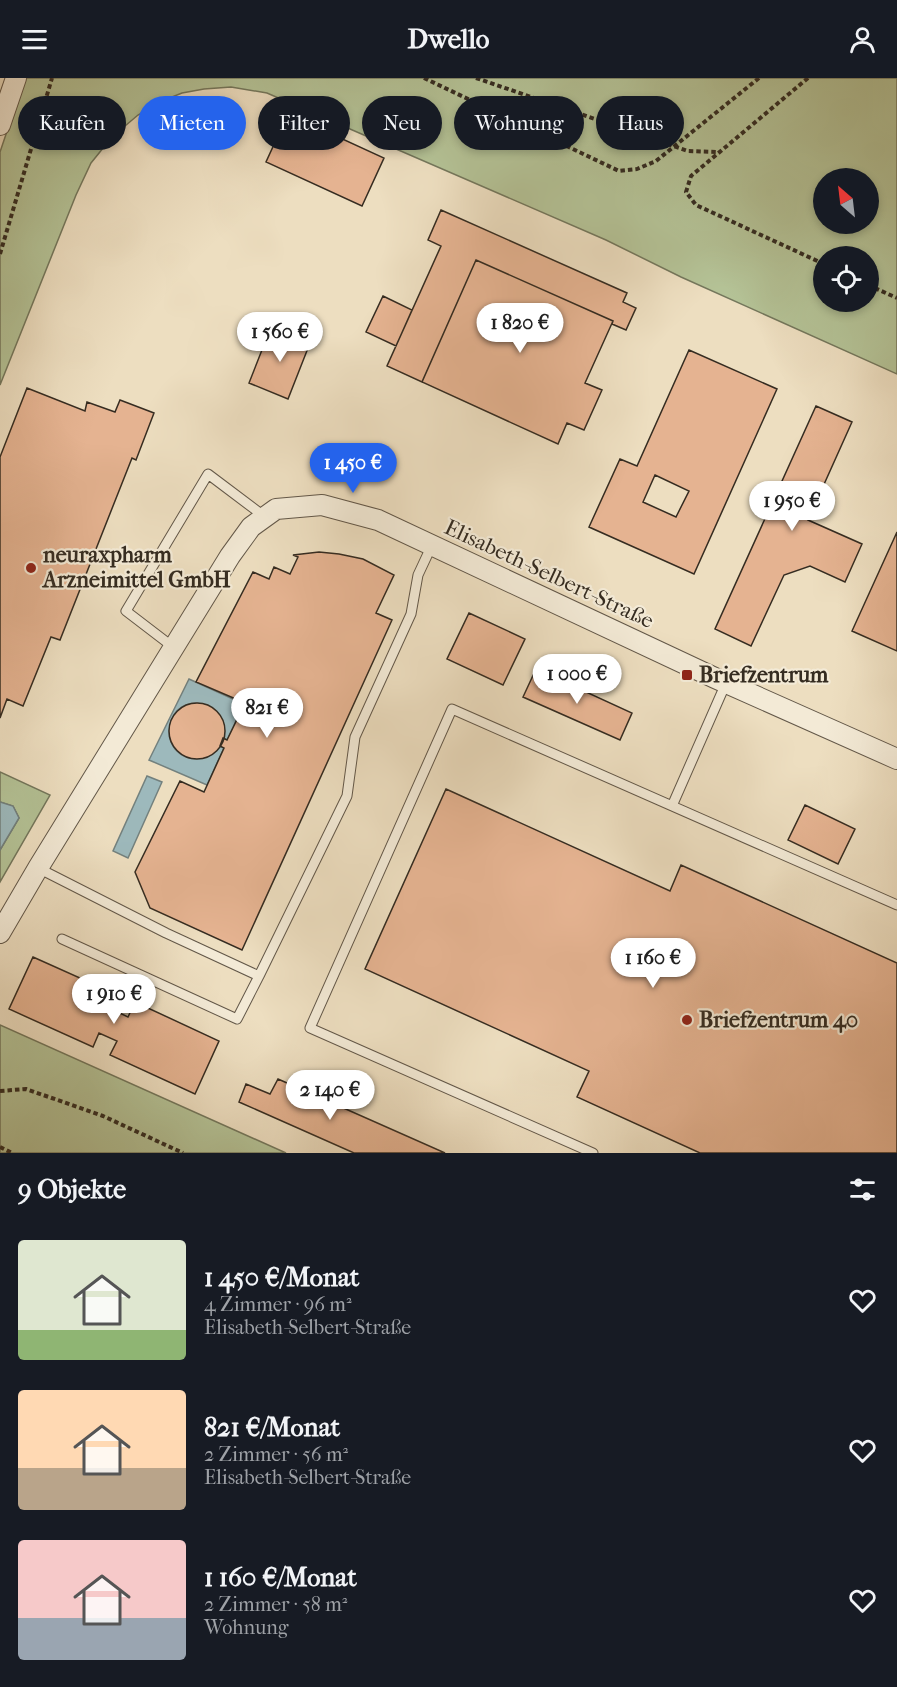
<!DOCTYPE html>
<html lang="de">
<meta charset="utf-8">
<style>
:root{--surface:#171b24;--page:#242831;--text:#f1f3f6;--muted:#9ea1a6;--accent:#2563eb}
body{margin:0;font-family:"IM FELL French Canon",serif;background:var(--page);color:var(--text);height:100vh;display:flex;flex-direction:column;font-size:22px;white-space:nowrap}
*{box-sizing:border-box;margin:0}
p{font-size:20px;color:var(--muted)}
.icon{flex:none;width:33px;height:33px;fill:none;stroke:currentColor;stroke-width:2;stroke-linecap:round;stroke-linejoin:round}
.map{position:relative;height:1075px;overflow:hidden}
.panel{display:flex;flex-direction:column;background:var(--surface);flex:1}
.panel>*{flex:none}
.guide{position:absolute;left:18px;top:18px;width:861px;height:54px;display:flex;gap:12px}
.needle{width:39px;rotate:332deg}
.buttons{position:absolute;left:813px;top:90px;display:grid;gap:12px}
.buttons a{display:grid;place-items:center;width:66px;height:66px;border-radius:50%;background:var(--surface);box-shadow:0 3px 9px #0003;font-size:30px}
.price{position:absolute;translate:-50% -51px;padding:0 14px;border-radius:21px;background:#fff;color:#222;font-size:20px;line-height:39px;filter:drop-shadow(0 2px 3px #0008)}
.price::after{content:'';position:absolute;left:50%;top:36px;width:18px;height:14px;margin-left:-9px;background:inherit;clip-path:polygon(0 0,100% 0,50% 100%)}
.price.selected{background:var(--accent);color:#fff}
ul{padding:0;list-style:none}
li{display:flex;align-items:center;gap:18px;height:150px;padding:0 18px}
li span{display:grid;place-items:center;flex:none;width:168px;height:120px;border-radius:6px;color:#555}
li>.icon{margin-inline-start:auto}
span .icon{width:72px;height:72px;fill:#fffc;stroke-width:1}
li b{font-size:26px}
h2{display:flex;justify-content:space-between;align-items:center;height:72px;padding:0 18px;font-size:26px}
.pill{padding:0 21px;border-radius:27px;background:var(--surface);box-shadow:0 3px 9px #0003;font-size:21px;line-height:54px}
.pill.selected{background:var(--accent);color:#fff}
header{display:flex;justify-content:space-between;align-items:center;height:78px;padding:0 18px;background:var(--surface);font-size:27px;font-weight:700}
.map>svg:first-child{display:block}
.green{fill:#b4c296;stroke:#74775c;stroke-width:1.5;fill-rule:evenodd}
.water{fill:#9db9bc;stroke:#73817e;stroke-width:1.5}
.building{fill:#e5b391;stroke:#352c21;stroke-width:1.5;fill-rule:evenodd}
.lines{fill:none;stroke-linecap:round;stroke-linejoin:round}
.lane-casing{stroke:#635849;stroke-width:11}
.street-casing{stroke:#635849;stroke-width:22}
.path{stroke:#352c21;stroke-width:4;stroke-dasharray:4.5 3;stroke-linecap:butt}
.lane{stroke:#f3ead6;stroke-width:9}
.street{stroke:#f3ead6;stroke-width:20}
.poi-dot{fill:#8f2418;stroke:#f3ead6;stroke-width:2}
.labels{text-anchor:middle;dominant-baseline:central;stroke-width:4.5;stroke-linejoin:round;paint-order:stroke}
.poi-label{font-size:22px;font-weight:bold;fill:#352c21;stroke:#f3ead6;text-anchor:start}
.street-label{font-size:22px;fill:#352c21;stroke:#f3ead6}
</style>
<header><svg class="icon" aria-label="menu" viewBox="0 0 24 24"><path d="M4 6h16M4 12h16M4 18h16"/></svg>Dwello<svg class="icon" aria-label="person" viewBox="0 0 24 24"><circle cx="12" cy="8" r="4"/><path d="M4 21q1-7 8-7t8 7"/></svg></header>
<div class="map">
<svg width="897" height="1075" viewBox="0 0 897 1075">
<rect width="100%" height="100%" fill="#eddec0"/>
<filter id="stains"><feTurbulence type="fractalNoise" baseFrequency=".00333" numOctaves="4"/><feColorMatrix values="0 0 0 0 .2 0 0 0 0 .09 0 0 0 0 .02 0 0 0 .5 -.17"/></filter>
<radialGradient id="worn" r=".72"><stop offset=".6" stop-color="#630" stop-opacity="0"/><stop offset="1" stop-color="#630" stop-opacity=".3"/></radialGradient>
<!-- green -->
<path class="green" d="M 25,0 L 897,0 L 897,296 L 681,199 L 606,162 L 267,15 L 231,9 L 204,11 L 182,15 L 162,23 L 138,37 L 112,59 L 91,85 L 76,117 L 0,307 L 0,74 ZM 824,100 L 868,100 L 868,146 L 824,146 ZM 824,178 L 868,178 L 868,224 L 824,224 Z
M 0,694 L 50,717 L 0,804 L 0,772 L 19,740 L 13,728 L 0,724 Z
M 0,947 L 286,1075 L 0,1075 Z"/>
<!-- water -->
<path class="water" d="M 189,601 L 244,626 L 227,662 L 223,660 C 231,621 175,612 170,648 C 168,656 170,664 175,671 C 188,686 208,682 220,668 L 224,670 L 207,707 L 149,682 Z
M 147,698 L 162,704 L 128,780 L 113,773 Z
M 0,724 L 13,728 L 19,740 L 0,772 Z"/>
<!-- building -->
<path class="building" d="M 288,36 L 384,80 L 362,128 L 266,84 Z
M 441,132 L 627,215 L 623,224 L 636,230 L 626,252 L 612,246 L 613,243 L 476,182 L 422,304 L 387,288 L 441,168 L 428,162 Z
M 476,182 L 613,243 L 585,305 L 602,312 L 584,352 L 567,345 L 558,366 L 422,304 Z
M 383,218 L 412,232 L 396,268 L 366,254 Z
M 271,249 L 310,265 L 288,321 L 249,305 Z
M 689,272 L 777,311 L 694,496 L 589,449 L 620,381 L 637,388 ZM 655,397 L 689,413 L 676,439 L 643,424 Z
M 27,310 L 85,333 L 87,324 L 115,334 L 120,322 L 154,335 L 136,382 L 132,380 L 60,562 L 51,559 L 23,628 L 7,621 L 0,640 L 0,379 Z
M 816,328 L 852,344 L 808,442 L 862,466 L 845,504 L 810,488 L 784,497 L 751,568 L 715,551 Z
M 897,454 L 897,573 L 852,553 Z
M 319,474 L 339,476 L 363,481 L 394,497 L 376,535 L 392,542 L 242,872 L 150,830 L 135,794 L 180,703 L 204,714 L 224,670 L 220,668 L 223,660 L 227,662 L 245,625 L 196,604 L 253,494 L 269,501 L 274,489 L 290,496 L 298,479 L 293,477 Z
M 469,535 L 525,561 L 503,607 L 447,581 Z
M 536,591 L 632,635 L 620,662 L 523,619 Z
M169 653a28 28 0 1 1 56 0a28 28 0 1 1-56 0Z
M 446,711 L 670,813 L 681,787 L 897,885 L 897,1075 L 700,1075 L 577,1019 L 589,993 L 365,891 Z
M 805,727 L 855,751 L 838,786 L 788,762 Z
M 33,879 L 118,917 L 111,931 L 128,939 L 135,924 L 219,963 L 195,1016 L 110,977 L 117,963 L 99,955 L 93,969 L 9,931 Z
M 278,1001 L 445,1075 L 354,1075 L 239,1024 L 246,1006 L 270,1016 Z"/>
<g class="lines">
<!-- lane casing -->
<g class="lane-casing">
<path id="lane" d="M 173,569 L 126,533 L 208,396 L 265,439
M 672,728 L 726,605
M 38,790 L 166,855 L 259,898 L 347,718 L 355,659 L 411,536 L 418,497 L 432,467
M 62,861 L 237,941 L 259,898
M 593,1075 L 310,950 L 452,631 L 897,827"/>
</g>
<!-- street casing -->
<g class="street-casing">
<path id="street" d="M 0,47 L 16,0
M 0,855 L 38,790 L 230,478 L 251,449 L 276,431 L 322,427 L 378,442 L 715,600 L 897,681"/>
</g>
<!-- path -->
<path class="path" d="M 424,0 L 619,93 L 637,91 L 656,83 L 759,0
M 476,0 L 688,73 L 718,74
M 808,0 L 691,98 L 686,114 L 696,127 L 824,186
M 0,176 L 52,0
M 868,207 L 897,220
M 0,1013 L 26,1011 L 103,1038 L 183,1075
M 0,1069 L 12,1075"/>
<!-- lane -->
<use href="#lane" class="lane"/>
<!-- street -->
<use href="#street" class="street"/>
</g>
<!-- markers -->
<g class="poi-dot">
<circle cx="31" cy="490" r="6"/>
<rect x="681" y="591" width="12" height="12" rx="3"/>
<circle cx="687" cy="942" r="6"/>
</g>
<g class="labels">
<!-- poi labels -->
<g class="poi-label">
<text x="43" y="477">neuraxpharm<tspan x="43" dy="25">Arzneimittel GmbH</tspan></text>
<text x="699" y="597">Briefzentrum</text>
<text x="699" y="942">Briefzentrum 40</text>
</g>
<!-- street labels -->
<g class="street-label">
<text transform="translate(549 496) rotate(25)">Elisabeth-Selbert-Straße</text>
</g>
</g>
<rect width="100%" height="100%" filter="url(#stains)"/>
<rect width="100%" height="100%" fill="url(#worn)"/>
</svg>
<div class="buttons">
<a><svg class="needle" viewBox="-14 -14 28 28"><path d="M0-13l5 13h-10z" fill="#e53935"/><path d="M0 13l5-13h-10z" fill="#9ea1a6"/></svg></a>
<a><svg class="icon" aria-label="locate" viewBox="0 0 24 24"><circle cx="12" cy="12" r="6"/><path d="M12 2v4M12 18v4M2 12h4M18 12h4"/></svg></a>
</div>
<b class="price" style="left:520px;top:276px">1 820 €</b>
<b class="price" style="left:280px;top:285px">1 560 €</b>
<b class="price selected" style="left:353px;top:416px">1 450 €</b>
<b class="price" style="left:792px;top:454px">1 950 €</b>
<b class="price" style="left:577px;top:627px">1 000 €</b>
<b class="price" style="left:267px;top:661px">821 €</b>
<b class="price" style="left:653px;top:911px">1 160 €</b>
<b class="price" style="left:114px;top:947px">1 910 €</b>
<b class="price" style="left:330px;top:1043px">2 140 €</b>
<div class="guide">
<a class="pill">Kaufen</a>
<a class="pill selected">Mieten</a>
<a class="pill">Filter</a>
<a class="pill">Neu</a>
<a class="pill">Wohnung</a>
<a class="pill">Haus</a>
</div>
</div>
<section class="panel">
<h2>9 Objekte<svg class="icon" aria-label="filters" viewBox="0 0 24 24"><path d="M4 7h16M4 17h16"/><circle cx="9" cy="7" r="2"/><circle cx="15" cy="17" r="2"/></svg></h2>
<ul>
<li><span style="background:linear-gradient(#dfe7d0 75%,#8fb573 0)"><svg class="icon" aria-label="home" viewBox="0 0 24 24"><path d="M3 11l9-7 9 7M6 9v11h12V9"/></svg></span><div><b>1 450 €/Monat</b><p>4 Zimmer · 96 m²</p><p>Elisabeth-Selbert-Straße</p></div><svg class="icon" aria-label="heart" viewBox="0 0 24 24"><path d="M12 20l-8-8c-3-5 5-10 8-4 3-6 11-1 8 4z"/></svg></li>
<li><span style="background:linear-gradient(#ffd9b3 65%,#b9a48a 0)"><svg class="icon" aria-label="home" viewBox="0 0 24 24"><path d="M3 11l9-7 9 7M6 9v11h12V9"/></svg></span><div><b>821 €/Monat</b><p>2 Zimmer · 56 m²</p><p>Elisabeth-Selbert-Straße</p></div><svg class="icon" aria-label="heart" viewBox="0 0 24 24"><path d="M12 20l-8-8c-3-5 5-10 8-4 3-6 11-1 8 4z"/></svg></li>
<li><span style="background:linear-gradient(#f6c9c9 65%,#9aa5b1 0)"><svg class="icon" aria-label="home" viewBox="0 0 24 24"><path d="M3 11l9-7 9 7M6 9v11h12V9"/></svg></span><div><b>1 160 €/Monat</b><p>2 Zimmer · 58 m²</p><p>Wohnung</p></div><svg class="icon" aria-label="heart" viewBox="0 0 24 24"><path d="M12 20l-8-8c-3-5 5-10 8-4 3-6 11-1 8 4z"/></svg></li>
</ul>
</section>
